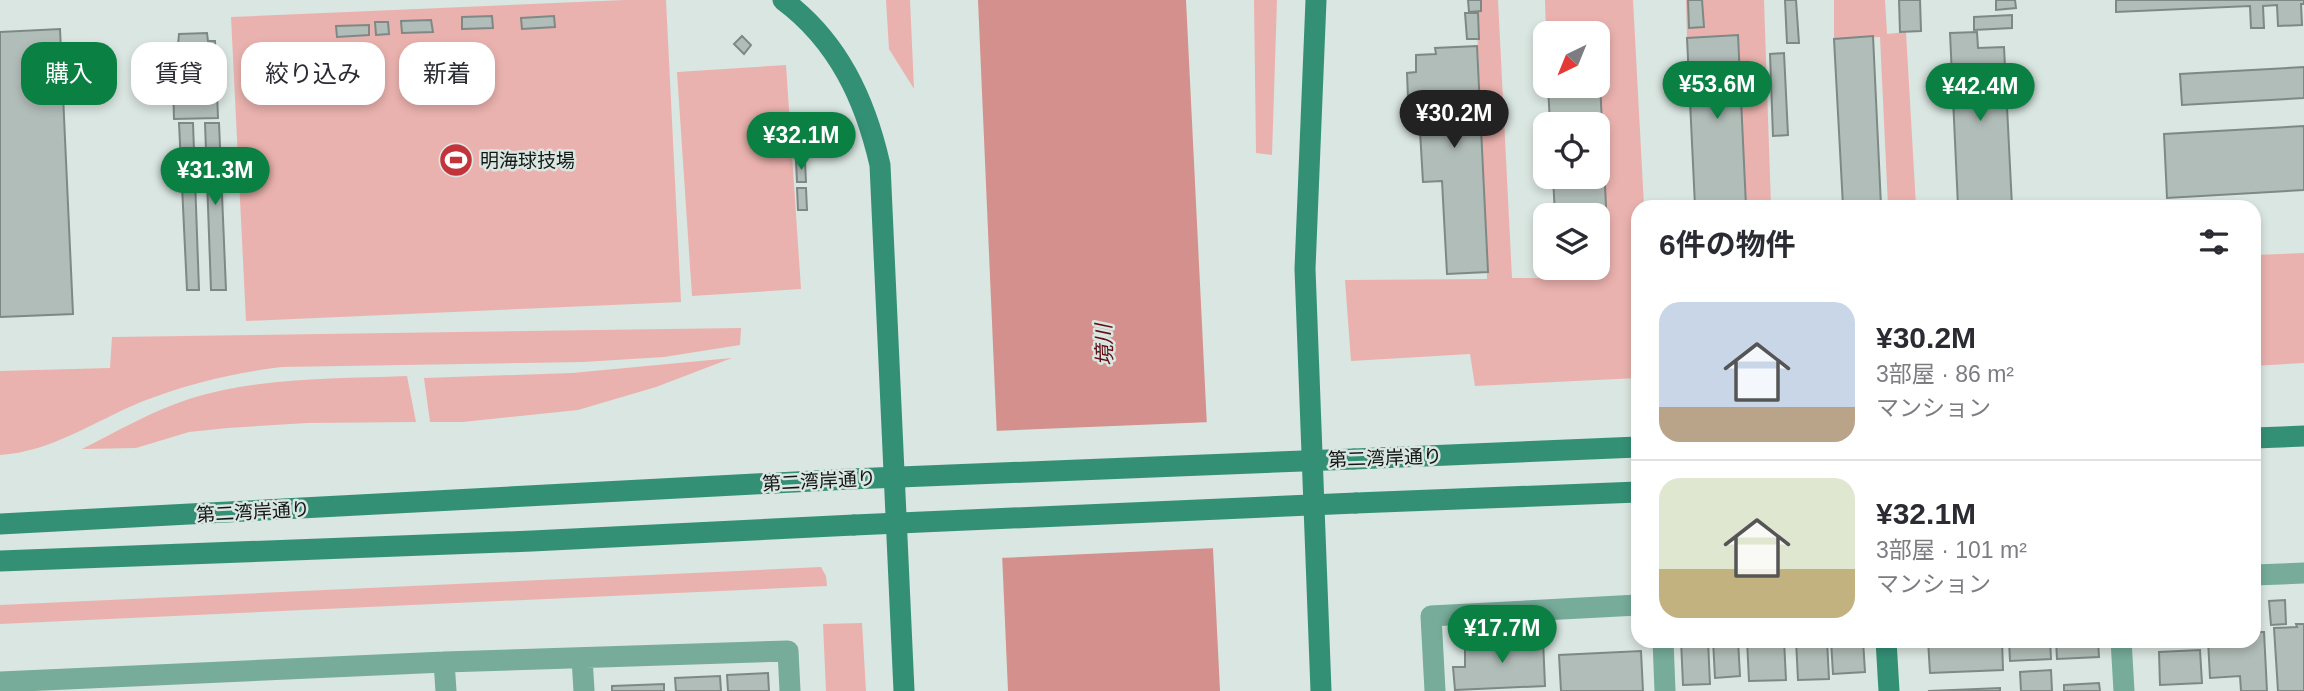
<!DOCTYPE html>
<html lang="ja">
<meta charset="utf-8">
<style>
:root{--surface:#fff;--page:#f2f2f3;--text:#2b2b33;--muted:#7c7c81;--line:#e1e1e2;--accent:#0b8043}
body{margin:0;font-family:Arial,"Noto Sans JP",sans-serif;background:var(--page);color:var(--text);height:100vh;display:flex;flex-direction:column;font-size:26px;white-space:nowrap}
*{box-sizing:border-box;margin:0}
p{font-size:23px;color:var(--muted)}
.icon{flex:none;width:38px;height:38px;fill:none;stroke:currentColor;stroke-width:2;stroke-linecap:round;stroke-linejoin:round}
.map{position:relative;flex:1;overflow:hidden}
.drawer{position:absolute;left:1631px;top:200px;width:630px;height:448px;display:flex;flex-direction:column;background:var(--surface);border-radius:21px;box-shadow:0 4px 10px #0003}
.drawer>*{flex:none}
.hud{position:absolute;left:21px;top:42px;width:665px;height:63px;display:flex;gap:14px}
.needle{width:46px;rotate:223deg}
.fabs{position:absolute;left:1533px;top:21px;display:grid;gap:14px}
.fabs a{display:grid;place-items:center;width:77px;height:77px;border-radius:14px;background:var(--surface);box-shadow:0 4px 10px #0003;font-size:35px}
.price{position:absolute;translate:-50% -60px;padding:0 16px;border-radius:24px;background:var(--accent);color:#fff;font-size:23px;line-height:46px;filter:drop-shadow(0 2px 4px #0008)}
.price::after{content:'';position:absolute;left:50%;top:42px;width:21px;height:16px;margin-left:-10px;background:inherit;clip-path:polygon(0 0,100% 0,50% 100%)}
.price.active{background:#222;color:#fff}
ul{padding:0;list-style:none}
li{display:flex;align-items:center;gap:21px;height:175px;padding:0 28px}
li+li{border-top:2px solid var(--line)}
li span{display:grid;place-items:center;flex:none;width:196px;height:140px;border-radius:21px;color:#555}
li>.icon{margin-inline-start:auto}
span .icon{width:84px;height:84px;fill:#fffc;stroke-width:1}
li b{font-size:30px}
h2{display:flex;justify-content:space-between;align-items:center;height:84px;padding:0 28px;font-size:30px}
.tag{padding:0 24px;border-radius:21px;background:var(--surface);box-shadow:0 4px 10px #0003;font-size:24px;line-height:63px}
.tag.active{background:var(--accent);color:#fff}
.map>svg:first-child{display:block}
.green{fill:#eab2ae}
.water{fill:#d3908c}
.pier{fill:#dae6e1}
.building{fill:#b1bdb8;stroke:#7e8985;stroke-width:2}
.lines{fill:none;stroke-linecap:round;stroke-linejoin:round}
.street{stroke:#76ac99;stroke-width:21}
.secondary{stroke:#349075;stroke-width:21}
.secondary-bridge{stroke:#349075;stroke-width:21}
.labels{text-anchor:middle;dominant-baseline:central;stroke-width:5;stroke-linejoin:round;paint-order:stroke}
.poi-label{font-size:19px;fill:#121614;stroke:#dae6e1;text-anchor:start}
.street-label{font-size:19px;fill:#121614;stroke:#dae6e1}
.water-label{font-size:21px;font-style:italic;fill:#5f0f15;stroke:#dae6e1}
</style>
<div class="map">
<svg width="2304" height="691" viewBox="0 0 2304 691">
<rect width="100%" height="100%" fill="#dae6e1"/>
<!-- green -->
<path class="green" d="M 624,0 L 666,0 L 681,302 L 246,321 L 231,17 Z
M 886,0 L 910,0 L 914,89 L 889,49 Z
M 1254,0 L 1277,0 L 1272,155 L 1256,153 Z
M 1476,0 L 1498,0 L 1512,278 L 1557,278 L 1557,270 L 1608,267 L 1598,33 L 1546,33 L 1545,0 L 1633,0 L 1644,206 L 1638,206 L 1638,378 L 1475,386 L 1470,354 L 1351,361 L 1345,280 L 1487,279 Z
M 1686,0 L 1764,0 L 1771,206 L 1746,206 L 1738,36 L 1687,38 Z
M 1834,0 L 1885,0 L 1887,34 L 1906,32 L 1916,206 L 1888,206 L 1880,37 L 1834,39 Z
M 786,65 L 801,289 L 692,296 L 677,72 Z
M 2304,253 L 2304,363 L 2254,366 L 2254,255 Z
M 741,328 L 740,345 L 664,357 L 583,362 L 282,367 C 233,373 187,384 141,402 C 95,421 51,452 0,455 L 0,371 L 110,368 L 112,337 Z
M 732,358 L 656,387 L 578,410 L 463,422 L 430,422 L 424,378 L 572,373 Z
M 407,376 L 416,422 L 307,423 L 228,428 L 189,432 L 136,448 L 82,449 C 116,432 152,411 189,399 C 259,377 334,379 407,376 Z
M 821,567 L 826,576 L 827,586 L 0,624 L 0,605 Z
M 862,623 L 866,691 L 826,691 L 823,624 Z"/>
<!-- water -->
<path class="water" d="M 978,0 L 1186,0 L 1220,691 L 1008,691 Z"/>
<!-- pier -->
<path class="pier" d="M 1211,422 L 1217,548 L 999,558 L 993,431 Z"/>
<!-- building -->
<path class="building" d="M 1468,0 L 1481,0 L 1481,11 L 1469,12 Z
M 1688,0 L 1702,0 L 1704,27 L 1689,28 Z
M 1785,0 L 1796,0 L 1799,43 L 1787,43 Z
M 1899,0 L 1920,0 L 1921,31 L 1900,32 Z
M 1996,0 L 2015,0 L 2016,8 L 1996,10 Z
M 2116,0 L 2304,0 L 2304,4 L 2301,4 L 2302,25 L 2278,26 L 2277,5 L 2263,6 L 2264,28 L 2251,28 L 2250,6 L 2116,12 Z
M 1465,13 L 1478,13 L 1479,39 L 1467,39 Z
M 2012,15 L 2012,28 L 1974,30 L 1974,17 Z
M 492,16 L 493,28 L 462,29 L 462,17 Z
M 554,16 L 555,27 L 522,29 L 521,18 Z
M 431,20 L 433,32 L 402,33 L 401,21 Z
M 375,22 L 388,22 L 389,34 L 376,35 Z
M 369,25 L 369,35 L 337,37 L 336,26 Z
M 60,29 L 73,314 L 0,317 L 0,32 Z
M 1977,32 L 1978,48 L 2004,47 L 2012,206 L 1958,206 L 1950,33 Z
M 207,33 L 208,41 L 215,41 L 218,118 L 174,119 L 172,45 L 178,45 L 179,34 Z
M 1738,35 L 1746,206 L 1695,206 L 1687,38 Z
M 742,36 L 751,45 L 744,54 L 734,44 Z
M 1873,36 L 1881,206 L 1843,206 L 1834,39 Z
M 1598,41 L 1609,268 L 1557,270 L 1557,268 L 1598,268 L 1598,215 L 1555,215 L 1553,177 L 1598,177 L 1598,124 L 1550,124 L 1548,86 L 1598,86 Z
M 1477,46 L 1488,272 L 1447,274 L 1442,181 L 1423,182 L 1418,97 L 1408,98 L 1407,73 L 1416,72 L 1416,55 L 1436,54 L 1435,48 Z
M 1784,53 L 1788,135 L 1773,136 L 1770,54 Z
M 2304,67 L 2304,98 L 2182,105 L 2180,74 Z
M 179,123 L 193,123 L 199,290 L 187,290 Z
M 205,123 L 219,123 L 226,290 L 211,290 Z
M 2304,126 L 2304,190 L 2167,198 L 2164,134 Z
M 796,161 L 805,162 L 806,182 L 797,182 Z
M 797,188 L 806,188 L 807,210 L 798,210 Z
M 2285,600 L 2286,624 L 2271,625 L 2269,601 Z
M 2296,624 L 2304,624 L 2304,691 L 2278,691 L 2274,628 L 2297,627 Z
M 2254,632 L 2264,632 L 2267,691 L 2241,691 L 2240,676 L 2210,678 L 2208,640 L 2254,640 Z
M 1543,639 L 1545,686 L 1455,690 L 1453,667 L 1465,667 L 1465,643 Z
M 1681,640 L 1708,640 L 1710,684 L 1683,685 Z
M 1713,640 L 1738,640 L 1740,676 L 1715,678 Z
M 1747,640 L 1784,640 L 1786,680 L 1749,681 Z
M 1796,640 L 1827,640 L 1829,679 L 1798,680 Z
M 1831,640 L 1863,640 L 1865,672 L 1833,674 Z
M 1928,640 L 2002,640 L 2003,670 L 1930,673 Z
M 2009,640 L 2050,640 L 2051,659 L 2010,661 Z
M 2056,640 L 2098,640 L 2099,657 L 2057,659 Z
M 2200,650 L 2202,683 L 2160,685 L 2159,652 Z
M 1641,651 L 1643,691 L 1561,691 L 1559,655 Z
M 2051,670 L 2052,691 L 2021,691 L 2020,672 Z
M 768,673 L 769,691 L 728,691 L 727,675 Z
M 720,676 L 721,691 L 676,691 L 675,678 Z
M 2099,683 L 2100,691 L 2064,691 L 2064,685 Z
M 664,684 L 664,691 L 612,691 L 612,686 Z
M 2000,688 L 2000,691 L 1928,691 Z"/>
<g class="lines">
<!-- street -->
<path class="street" d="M 2254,575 L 2304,573
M 1663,640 L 1665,691
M 2121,640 L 2124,691
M 582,658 L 584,691
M 444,662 L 446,691
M 0,682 L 444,662 L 788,651 L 790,691
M 1435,691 L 1431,616 L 1638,605"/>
<!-- secondary -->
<path class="secondary" d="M 783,0 C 838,41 865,99 880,165 L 904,691
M 1316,0 L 1305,269 L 1321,691
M 2254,438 L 2304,436
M 1354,459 L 1638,447
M 1356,503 L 1638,492
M 0,524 L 850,479
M 0,561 L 532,541 L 854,525
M 1886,640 L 1889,691"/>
<!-- secondary-bridge -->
<path class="secondary-bridge" d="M 850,479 L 1354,459
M 854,525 L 1356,503"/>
</g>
<!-- icons -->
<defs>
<g id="stadium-disc" transform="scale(1.75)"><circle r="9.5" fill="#c3333a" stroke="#dae6e1"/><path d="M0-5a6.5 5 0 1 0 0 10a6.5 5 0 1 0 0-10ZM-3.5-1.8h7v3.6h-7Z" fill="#fff"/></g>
</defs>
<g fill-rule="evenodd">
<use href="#stadium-disc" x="456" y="160"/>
</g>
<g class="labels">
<!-- poi labels -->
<g class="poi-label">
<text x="480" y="160">明海球技場</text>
</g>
<!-- street labels -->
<g class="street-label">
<text transform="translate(1385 458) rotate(-2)">第二湾岸通り</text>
<text transform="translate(819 481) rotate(-3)">第二湾岸通り</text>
<text transform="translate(253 512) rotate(-3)">第二湾岸通り</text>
</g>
<!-- water labels -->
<g class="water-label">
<text transform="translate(1104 345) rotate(-92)">境川</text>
</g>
</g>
</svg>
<div class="fabs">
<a><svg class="needle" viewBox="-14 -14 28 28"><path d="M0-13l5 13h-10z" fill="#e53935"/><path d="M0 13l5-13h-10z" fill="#7c7c81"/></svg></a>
<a><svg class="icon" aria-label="locate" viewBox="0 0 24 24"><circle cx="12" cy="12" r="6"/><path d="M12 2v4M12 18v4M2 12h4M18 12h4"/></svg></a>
<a><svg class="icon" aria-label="layers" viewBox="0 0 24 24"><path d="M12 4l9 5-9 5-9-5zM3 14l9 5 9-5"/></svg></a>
</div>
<b class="price" style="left:1717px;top:121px">¥53.6M</b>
<b class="price" style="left:1980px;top:123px">¥42.4M</b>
<b class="price active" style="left:1454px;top:150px">¥30.2M</b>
<b class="price" style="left:801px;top:172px">¥32.1M</b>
<b class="price" style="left:215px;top:207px">¥31.3M</b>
<b class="price" style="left:1502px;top:665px">¥17.7M</b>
<div class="hud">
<a class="tag active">購入</a>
<a class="tag">賃貸</a>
<a class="tag">絞り込み</a>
<a class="tag">新着</a>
</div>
<section class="drawer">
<h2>6件の物件<svg class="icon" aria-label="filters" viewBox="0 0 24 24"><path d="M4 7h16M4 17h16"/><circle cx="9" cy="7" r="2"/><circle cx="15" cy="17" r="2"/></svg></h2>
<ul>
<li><span style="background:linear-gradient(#c9d6e8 75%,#b9a48a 0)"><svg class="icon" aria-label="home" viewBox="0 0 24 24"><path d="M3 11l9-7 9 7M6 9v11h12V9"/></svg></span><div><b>¥30.2M</b><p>3部屋 · 86 m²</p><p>マンション</p></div></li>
<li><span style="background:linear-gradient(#dfe7d0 65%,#c2b280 0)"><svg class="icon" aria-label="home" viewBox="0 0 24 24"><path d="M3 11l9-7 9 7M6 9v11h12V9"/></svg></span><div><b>¥32.1M</b><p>3部屋 · 101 m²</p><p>マンション</p></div></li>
</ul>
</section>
</div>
